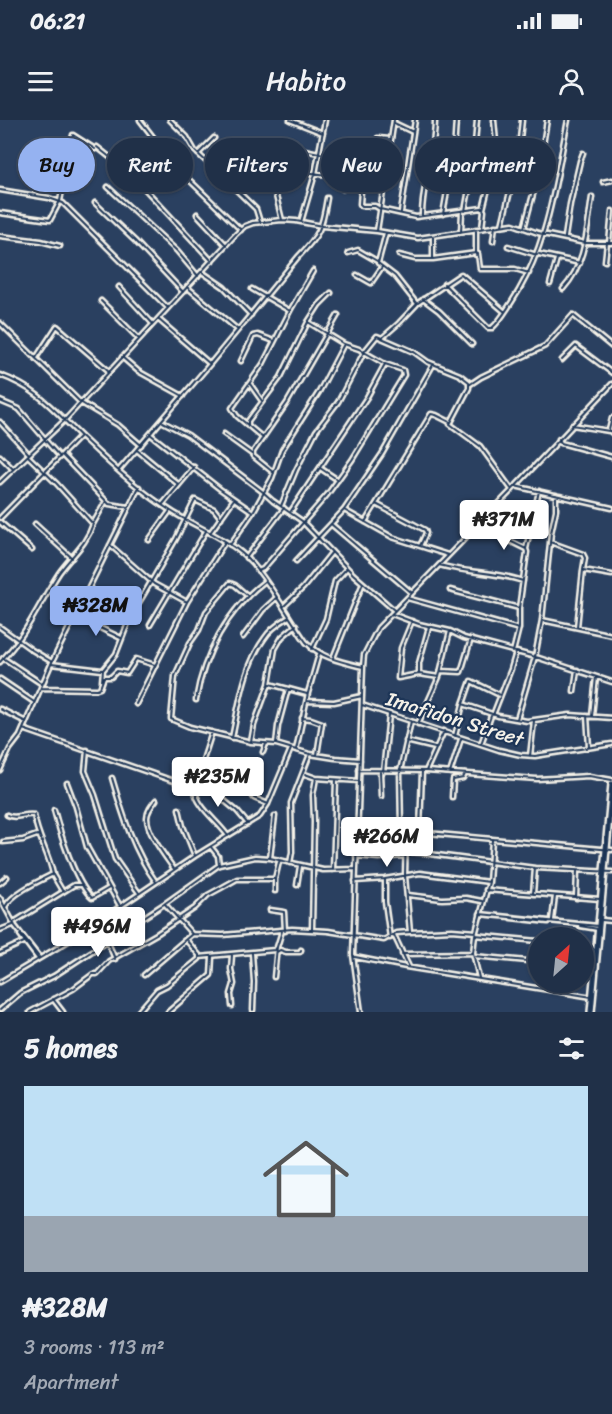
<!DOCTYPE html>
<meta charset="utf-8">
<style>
:root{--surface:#203048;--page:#28384f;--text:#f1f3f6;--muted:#a2a9b4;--line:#3d4b60;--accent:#95b2f1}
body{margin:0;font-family:Sriracha,sans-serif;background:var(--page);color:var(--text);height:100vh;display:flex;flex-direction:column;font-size:22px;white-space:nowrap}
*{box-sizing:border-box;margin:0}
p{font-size:20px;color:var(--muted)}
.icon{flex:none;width:33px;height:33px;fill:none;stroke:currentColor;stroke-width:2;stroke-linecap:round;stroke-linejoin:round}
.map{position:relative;height:892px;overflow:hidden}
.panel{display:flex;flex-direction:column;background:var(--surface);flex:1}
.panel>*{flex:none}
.top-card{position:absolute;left:18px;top:18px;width:576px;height:54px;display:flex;gap:12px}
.needle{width:39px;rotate:27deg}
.buttons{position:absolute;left:528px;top:807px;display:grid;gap:12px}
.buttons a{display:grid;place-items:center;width:66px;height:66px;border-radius:50%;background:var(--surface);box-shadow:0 2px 4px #0004,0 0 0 2px var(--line);font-size:30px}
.price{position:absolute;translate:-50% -51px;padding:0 14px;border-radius:6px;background:#fff;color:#222;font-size:20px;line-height:39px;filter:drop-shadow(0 2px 3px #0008)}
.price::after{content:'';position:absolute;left:50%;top:36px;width:18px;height:14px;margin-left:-9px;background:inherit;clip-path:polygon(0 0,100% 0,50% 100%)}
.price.current{background:var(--accent);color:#111}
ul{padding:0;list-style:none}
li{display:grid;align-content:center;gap:12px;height:318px;padding:0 24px}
li span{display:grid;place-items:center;height:186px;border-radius:0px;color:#555}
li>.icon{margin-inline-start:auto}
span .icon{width:108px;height:108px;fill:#fffc;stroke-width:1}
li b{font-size:26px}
h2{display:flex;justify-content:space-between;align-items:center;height:72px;padding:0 24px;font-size:26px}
.chip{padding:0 21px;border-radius:27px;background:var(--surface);box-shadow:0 2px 4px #0004,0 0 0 2px var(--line);font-size:21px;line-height:54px}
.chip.current{background:var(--accent);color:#111}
.status{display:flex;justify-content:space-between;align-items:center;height:42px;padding:0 30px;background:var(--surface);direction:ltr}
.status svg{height:16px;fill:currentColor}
header{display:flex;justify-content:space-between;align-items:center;height:78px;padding:0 24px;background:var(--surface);font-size:27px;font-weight:600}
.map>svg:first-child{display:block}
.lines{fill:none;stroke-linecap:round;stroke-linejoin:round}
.minor-casing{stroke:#f4f1e8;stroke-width:7}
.primary-casing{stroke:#f4f1e8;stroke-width:10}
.minor{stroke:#1d3557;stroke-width:2}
.primary{stroke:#1d3557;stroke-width:5}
.labels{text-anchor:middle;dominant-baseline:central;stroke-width:4.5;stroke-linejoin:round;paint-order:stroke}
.street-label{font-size:20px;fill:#f4f1e8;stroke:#1d3557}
</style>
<div class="status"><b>06:21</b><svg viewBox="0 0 49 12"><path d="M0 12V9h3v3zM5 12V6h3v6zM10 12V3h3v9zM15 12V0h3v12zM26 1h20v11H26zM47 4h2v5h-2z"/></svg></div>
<header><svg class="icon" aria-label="menu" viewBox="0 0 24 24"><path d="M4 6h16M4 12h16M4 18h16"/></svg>Habito<svg class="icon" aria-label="person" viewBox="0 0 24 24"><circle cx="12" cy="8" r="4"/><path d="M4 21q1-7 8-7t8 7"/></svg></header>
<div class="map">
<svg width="612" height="892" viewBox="0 0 612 892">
<rect width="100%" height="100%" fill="#2a4060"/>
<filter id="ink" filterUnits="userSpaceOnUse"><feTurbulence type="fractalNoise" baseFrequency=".0167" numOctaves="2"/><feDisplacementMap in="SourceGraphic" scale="12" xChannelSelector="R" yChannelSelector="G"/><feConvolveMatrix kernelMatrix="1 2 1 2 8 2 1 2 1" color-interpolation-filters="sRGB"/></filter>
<g filter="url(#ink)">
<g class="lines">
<!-- minor casing -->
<g class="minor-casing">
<path id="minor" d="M 140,0 L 177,48 L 241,110
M 170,0 L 187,17 L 195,31 L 228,62
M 290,0 L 323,13
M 394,3 L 413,12
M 378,18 L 390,19
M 281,25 L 333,36
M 97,27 L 131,54 L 212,141
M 198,34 L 214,18
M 580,41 L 583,33
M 260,56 L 275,72 L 282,100
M 342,56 L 341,66 L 343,69
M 362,57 L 360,84 L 362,86 L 375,86 L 380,89 L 416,97 L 482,88 L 484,91 L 482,108
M 603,62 L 612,60
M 108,67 L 177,131 L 198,156
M 0,70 L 49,78 L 63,83 L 168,188
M 95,83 L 135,121 L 183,172
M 483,89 L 497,33 L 494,0
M 465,91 L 473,47 L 477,0
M 401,92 L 415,0
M 0,93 L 50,100 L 60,81 L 73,15 L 95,29
M 197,94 L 226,125
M 443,94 L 454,32 L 456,0
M 422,95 C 422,63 435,32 435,0
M 260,102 L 256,89 L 228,62 L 280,49 L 336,56 L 385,58
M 301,102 L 315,54 L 325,0
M 502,105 L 518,38 L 522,0
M 524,108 L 538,56 L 547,0
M 377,111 L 394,0
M 461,112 L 462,91
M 0,116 L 41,121 L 60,126
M 433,117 L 433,139 L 476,133 L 478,134 L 480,149 L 515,149 L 529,153
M 565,117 L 570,84 L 580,41
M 493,121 L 495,106
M 609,123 L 612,91
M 508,126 L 537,135
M 348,133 L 358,130 L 377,141
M 539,134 L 580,143
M 399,135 L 415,139 L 433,139
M 476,135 L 476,109
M 605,141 L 607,123
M 202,152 L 224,167 L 251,195
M 357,155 L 371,163 L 382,147
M 444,164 L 488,208 L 492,208 C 500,201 505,192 511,183 C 548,128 555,64 568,0
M 550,164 L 557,139
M 119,167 L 153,204
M 187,167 L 238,210
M 252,169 L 290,191
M 563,169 C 586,144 587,109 592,77
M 423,179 L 439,191 L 472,224
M 101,181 L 139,219
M 418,183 L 461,154 L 505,192
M 158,199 L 210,244
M 308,202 L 344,224
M 0,203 L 80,282 L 118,305 L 141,325
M 382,218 L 399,203 L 417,184 L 395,156 L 378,143 L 386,113
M 122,237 L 138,251 L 183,276
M 36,238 L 57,206 L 109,251
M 562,240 L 576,226 L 612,253
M 241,241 L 253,216 L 258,215 L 274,221
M 0,255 C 41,270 55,292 86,321 C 112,346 141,372 171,391 C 197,408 231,419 252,443 C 273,467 288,497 306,522 C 321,538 342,542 363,547
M 250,264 L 262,281
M 469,265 L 481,257 L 545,226 L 573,195 L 612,227
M 0,281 L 19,289 L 45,319
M 612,298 L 609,310 L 612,313
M 0,302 L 29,334
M 163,302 L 188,315 L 263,372 L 273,381 L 302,401 L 353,454 L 394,490
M 572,305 L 609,311
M 248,306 L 248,301 L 281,257 L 308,202 L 319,185 L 331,173
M 150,314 L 220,369 L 253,392
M 224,314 L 253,335
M 263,318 L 237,296 L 232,288 L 263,244 L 291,189 L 313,151
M 559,319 L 561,323 L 612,337
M 45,320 L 60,337
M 137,330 L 178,364
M 62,335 L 109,384 L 128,387
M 0,336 L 13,349
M 320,348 L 338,360
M 119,350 L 210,244 L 298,137 C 320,114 322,109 327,78
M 274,353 L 253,336 L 253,332 L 287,283 L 338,195
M 0,362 L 65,300 L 236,114 L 245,106 L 253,103 L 282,100 L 296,101 L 322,106 L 377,111 L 418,118 L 513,104 L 538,113 L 585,123 L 612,123
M 515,366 L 612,388
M 163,384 L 194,347
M 376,384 L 425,410 L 426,413 L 420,426
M 281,386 L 296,350 L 316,311 L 338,282 L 364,232 L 377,216 L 414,232 L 428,242 L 460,255 L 469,262 L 469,268 L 450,304 L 480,326 L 512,370
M 344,390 L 392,417 L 448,435
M 291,391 L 367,277 L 385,244
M 0,398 L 80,316
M 466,398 L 475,404 L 526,429 L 527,432 L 519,488 L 519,508 L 513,532
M 0,402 L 32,430
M 365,402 L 431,294 L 436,295 L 450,302
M 35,404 L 72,438
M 93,404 L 106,381
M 331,404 L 412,473
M 210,413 L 234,379
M 149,420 L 170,391
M 550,422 L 583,434 L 585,438 L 583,450 L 612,455
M 110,425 L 154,464 L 187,482
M 230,425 L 253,392 L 272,358 L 282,330 L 319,272 L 344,224 L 359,229 L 385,244 L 403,250 L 404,255 L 352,340 L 327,375 L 263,449 L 258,451
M 526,429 L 539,371
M 246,438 L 284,388
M 296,441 L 344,390 L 382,334 L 433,245
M 439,445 C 467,453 497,452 523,461
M 51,466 L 81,484
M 450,470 L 519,488
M 248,476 L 235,465 L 230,463 L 206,492 L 199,510 L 190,523 L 175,556 L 171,599 L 190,607 L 251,622 L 276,624 L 310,634 L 335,638 L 360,640
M 84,477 L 108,485 L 130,498
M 407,478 L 519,509
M 284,486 L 303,468 L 332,432
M 392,494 L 419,504 L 450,511 L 464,518 L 539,538 L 612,562
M 75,496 L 121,518
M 542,500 L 612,515
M 412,501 L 401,528 L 398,558 L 419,554 L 439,557
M 150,505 L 206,411
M 0,507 L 32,530 L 52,542
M 577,507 L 583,450
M 243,517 L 263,490 L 276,478
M 312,529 L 326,499 L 335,461 L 347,448
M 3,538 L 42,564
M 333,538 L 363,463
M 0,542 C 28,513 38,485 59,453 C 71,436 87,424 93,404 L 57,364 L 28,336
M 51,544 L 102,550
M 441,551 L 461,552 L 471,519
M 419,554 L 419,543 L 429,507
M 0,559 L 34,582
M 102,561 L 103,550 L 116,534 L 130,498 L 176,419 L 195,380 L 214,389 L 221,398
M 270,564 L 307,574
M 41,568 L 97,569 L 100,568 L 104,557 L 111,557 L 117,551 L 127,553 L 136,539 L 155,545
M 574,571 L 577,550
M 196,580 C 203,535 228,489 265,461
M 307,581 L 334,582 L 362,576
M 136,584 L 187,482 L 225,422
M 463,584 L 471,561 L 500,575
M 362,585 L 499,630 L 521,635 L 535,636 L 612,624
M 0,589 L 26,602
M 493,595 L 511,549 L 516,532
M 587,596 L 589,627
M 592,596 L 596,557
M 302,598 L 311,599 L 322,603 L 317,635
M 517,599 L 535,537 L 542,500 L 551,413 L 556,390 L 556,375
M 418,604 L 439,557 L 450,511
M 23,609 L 194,668 C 198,689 216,699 228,716
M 455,616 L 463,584 L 498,596 L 527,601 L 570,595 L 612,598
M 232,618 C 239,585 244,546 264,519 C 270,509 279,503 289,497
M 406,621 L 435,628
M 251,622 L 254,605 L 269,564 L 275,529 L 282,517 L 296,505
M 276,624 L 278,606 L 288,569
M 481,624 L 491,596
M 87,630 L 85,651 L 95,675 L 115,739 L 139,773
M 296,630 L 308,573 L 319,534
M 263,632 L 266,624
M 530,636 L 534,601
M 0,650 L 10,629 L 20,616 L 52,542 L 139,367
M 359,650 L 426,651 L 537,659 L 589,656 L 612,660
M 426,651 L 444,611
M 380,652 L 381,676
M 383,652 L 389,595
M 450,653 L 461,619
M 305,654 L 316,658 L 359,661
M 223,655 L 249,671 L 254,678 L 268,684
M 112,658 C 123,695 133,730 156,762
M 198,659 L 237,691 L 248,704
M 67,663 L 76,687 L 87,727 L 120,786
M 194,668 L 212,612
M 249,671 L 256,656
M 452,677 L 453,660 L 463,658 L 465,654
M 156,680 C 152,685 147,691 147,698 C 147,713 165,736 174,749
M 179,689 L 183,706 L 195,736
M 54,690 C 60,713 75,762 92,778 L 109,768
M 358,708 L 406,711 L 612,730
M 401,710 L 400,651 L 411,601
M 406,711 L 405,756 L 410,812 L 452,810 L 476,812
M 420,711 L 422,651
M 3,722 L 23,720 L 37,715 L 39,716
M 211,727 L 218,736 L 219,745
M 405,732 L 422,733 L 535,748 L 612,752
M 356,736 L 379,738 L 404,736
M 270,738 L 275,696
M 379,738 L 380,711
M 290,743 L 292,732 L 291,683 L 310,634
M 333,750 L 336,660
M 53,755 L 63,772
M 355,761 L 385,759
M 0,763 L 7,757
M 297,765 L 300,746
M 486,770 L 600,779
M 275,771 L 275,759
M 533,774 L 535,748
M 408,775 L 442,779 L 466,778 L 482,781
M 0,778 L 15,806 L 39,837
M 576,778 L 577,751
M 165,784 L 192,814 L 223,815 L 292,809 L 328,811 L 384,820 L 396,813 L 410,812
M 5,787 C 12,773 39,761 53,754 C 49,734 37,716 34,695 C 24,693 16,700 7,695
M 270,790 L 284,792 L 285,811
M 480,794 L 598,806
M 103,798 L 116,813
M 511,798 L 548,802
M 552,800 L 555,776
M 602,800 L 612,801
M 14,802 L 74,765 L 81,765
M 580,806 L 598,809
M 0,810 L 13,805
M 312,810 L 314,701 L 313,675 L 316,658
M 20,815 L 38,839
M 394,815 L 409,847
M 475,815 L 538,821
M 390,818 L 385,782 L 385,759 L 420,753 L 489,762
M 107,820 L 115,839
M 584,828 L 596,830
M 277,832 L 280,830 L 286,832 L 300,832 L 301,830
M 0,833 L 24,822
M 252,833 L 254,862 L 253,890
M 473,833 L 475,815 L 489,762 L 492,720
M 402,834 L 473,833 L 479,858
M 353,835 L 361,892
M 474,836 L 538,842
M 199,837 L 275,830 L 277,827
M 584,849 L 593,851
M 144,855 L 192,814
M 274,857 L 277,827 L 282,811
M 0,862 L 72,819 L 195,736 L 260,696 L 268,684 L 291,629
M 592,877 L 406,847 L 355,837 L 353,835 L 363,547 L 364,535 L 378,508 L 512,370 L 612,264
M 53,879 L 63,892
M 232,886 L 231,874 L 234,864 L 231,849 L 232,835
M 0,890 L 20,873 L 54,856 L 164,784 L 219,745 L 255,737 L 270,738 L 323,750 L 356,749
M 30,892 L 73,869 L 93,854 L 97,854 L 109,841 L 158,813 L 195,788 L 208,775 L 221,768 L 237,759 L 275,759 L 279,742
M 138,892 L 157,870 L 167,865 L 199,839 L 199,835 L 187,821
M 168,892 L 211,855 L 212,837"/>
</g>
<!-- primary casing -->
<g class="primary-casing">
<path id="primary" d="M 591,892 L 612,664"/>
</g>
<!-- minor -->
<use href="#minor" class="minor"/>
<!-- primary -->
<use href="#primary" class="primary"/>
</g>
</g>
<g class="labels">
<!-- street labels -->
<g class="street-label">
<text transform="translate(455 599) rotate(17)">Imafidon Street</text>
</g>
</g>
</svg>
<div class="buttons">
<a><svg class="needle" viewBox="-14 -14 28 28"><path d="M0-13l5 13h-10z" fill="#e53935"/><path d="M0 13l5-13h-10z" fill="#a2a9b4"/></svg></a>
</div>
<b class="price" style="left:504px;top:431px">₦371M</b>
<b class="price current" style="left:96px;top:517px">₦328M</b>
<b class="price" style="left:218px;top:688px">₦235M</b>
<b class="price" style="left:387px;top:748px">₦266M</b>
<b class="price" style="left:98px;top:838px">₦496M</b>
<div class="top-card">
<a class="chip current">Buy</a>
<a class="chip">Rent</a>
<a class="chip">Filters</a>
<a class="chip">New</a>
<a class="chip">Apartment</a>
</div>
</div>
<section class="panel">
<h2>5 homes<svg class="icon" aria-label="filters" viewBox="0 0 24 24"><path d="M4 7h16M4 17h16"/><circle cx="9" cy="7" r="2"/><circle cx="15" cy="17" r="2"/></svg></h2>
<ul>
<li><span style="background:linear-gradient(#bfe0f5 70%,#9aa5b1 0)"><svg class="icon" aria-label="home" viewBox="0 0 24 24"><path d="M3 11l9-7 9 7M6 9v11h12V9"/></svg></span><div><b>₦328M</b><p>3 rooms · 113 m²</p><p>Apartment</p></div></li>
</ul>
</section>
